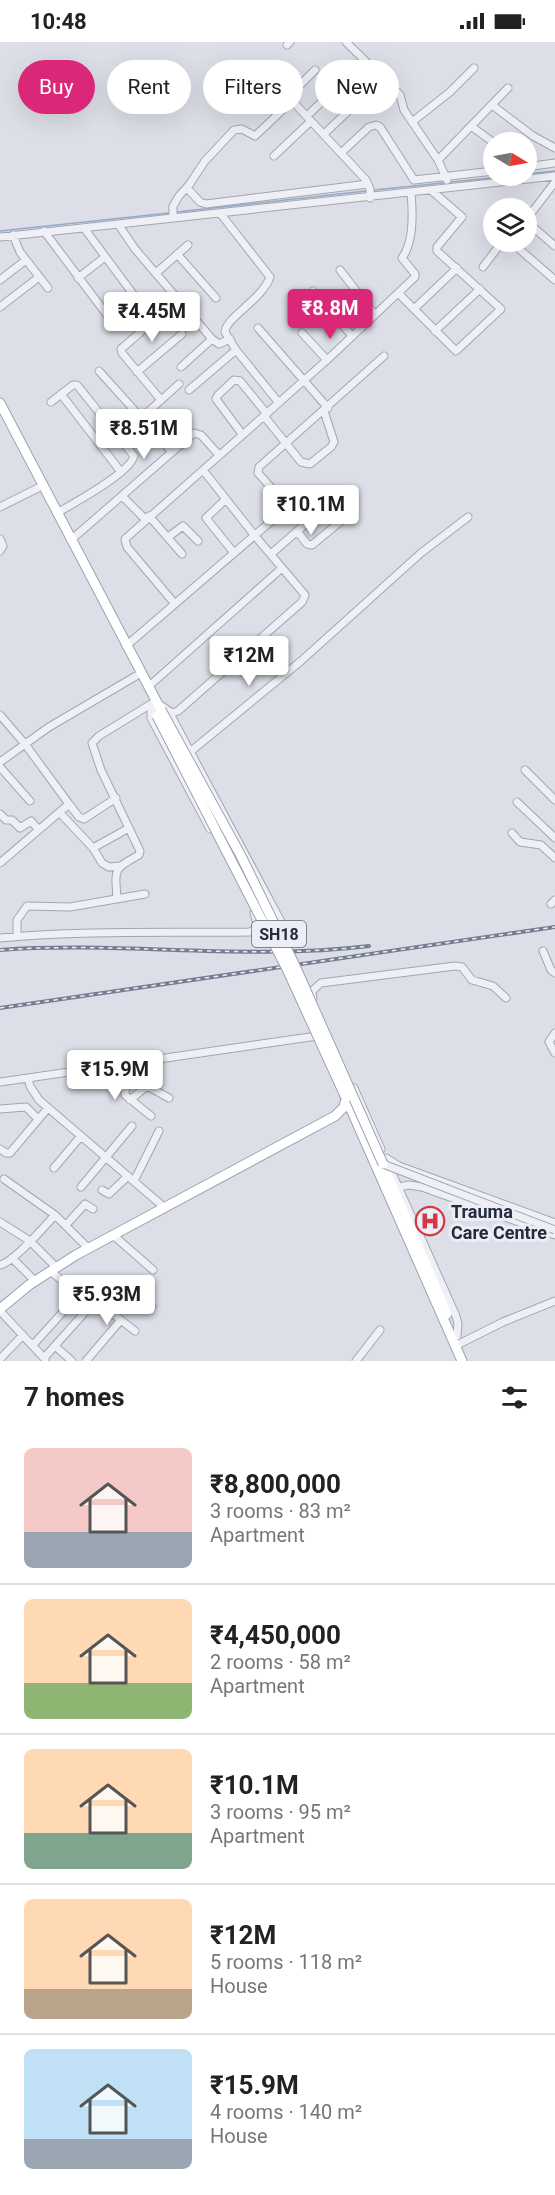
<!DOCTYPE html>
<meta charset="utf-8">
<style>
:root{--surface:#fff;--page:#f2f2f2;--text:#222;--muted:#767676;--line:#e0e0e0;--accent:#db2777}
body{margin:0;font-family:Roboto,sans-serif;background:var(--page);color:var(--text);height:100vh;display:flex;flex-direction:column;font-size:22px;white-space:nowrap}
*{box-sizing:border-box;margin:0}
p{font-size:20px;color:var(--muted)}
.icon{flex:none;width:33px;height:33px;fill:none;stroke:currentColor;stroke-width:2;stroke-linecap:round;stroke-linejoin:round}
.map{position:relative;height:1319px;overflow:hidden}
.drawer{display:flex;flex-direction:column;background:var(--surface);flex:1}
.drawer>*{flex:none}
.top-card{position:absolute;left:18px;top:18px;width:519px;height:54px;display:flex;gap:12px}
.needle{width:39px;rotate:100deg}
.tools{position:absolute;left:483px;top:90px;display:grid;gap:12px}
.tools a{display:grid;place-items:center;width:54px;height:54px;border-radius:50%;background:var(--surface);box-shadow:0 6px 24px #0002;font-size:30px}
.price{position:absolute;translate:-50% -51px;padding:0 14px;border-radius:6px;background:#fff;color:#222;font-size:20px;line-height:39px;filter:drop-shadow(0 2px 3px #0008)}
.price::after{content:'';position:absolute;left:50%;top:36px;width:18px;height:14px;margin-left:-9px;background:inherit;clip-path:polygon(0 0,100% 0,50% 100%)}
.price.selected{background:var(--accent);color:#fff}
ul{padding:0;list-style:none}
li{display:flex;align-items:center;gap:18px;height:150px;padding:0 24px}
li+li{border-top:2px solid var(--line)}
li span{display:grid;place-items:center;flex:none;width:168px;height:120px;border-radius:9px;color:#555}
li>.icon{margin-inline-start:auto}
span .icon{width:72px;height:72px;fill:#fffc;stroke-width:1}
li b{font-size:26px}
h2{display:flex;justify-content:space-between;align-items:center;height:72px;padding:0 24px;font-size:26px}
.pill{padding:0 21px;border-radius:27px;background:var(--surface);box-shadow:0 6px 24px #0002;font-size:21px;line-height:54px}
.pill.selected{background:var(--accent);color:#fff}
.status{display:flex;justify-content:space-between;align-items:center;height:42px;padding:0 30px;background:var(--surface);direction:ltr}
.status svg{height:16px;fill:currentColor}
.map>svg:first-child{display:block}
.lines{fill:none;stroke-linecap:round;stroke-linejoin:round}
.stream{stroke:#94aac9;stroke-width:1.5}
.minor-casing{stroke:#a1a6b1;stroke-width:9}
.major-casing{stroke:#9ba3b3;stroke-width:11}
.minor{stroke:#eff0f5;stroke-width:7}
.major{stroke:#fff;stroke-width:9}
.rail-casing{stroke:#757d91;stroke-width:4}
.rail{stroke:#ebeef5;stroke-width:1.5;stroke-dasharray:4.5;stroke-linecap:butt}
.minor-bridge-casing{stroke:#a1a6b1;stroke-width:9;stroke-linecap:butt}
.major-bridge-casing{stroke:#9ba3b3;stroke-width:11;stroke-linecap:butt}
.minor-bridge{stroke:#eff0f5;stroke-width:7}
.major-bridge{stroke:#fff;stroke-width:9}
.labels{text-anchor:middle;dominant-baseline:central;stroke-width:6;stroke-linejoin:round;paint-order:stroke}
.shield{fill:#ebeef5;stroke:#606675;stroke-width:1.5}
.shield-label{font-size:16px;font-weight:bold;fill:#252c3e}
.poi-label{font-size:18px;font-weight:bold;fill:#252c3e;stroke:#ebeef5;text-anchor:start}
</style>
<div class="status"><b>10:48</b><svg viewBox="0 0 49 12"><path d="M0 12V9h3v3zM5 12V6h3v6zM10 12V3h3v9zM15 12V0h3v12zM26 1h20v11H26zM47 4h2v5h-2z"/></svg></div>
<div class="map">
<svg width="555" height="1319" viewBox="0 0 555 1319">
<rect width="100%" height="100%" fill="#dcdfe7"/>
<g class="lines">
<!-- stream -->
<path class="stream" d="M 526,132 L 555,129
M 374,148 L 510,134
M 177,170 L 366,149
M 0,189 L 169,171"/>
<!-- minor casing -->
<g class="minor-casing">
<path id="minor" d="M 346,0 L 400,53 L 404,68 L 438,118 L 447,138
M 287,3 L 290,0
M 269,34 L 366,138 L 370,147 L 370,156
M 288,55 L 315,28
M 492,63 L 533,94 L 555,106
M 307,74 L 364,19
M 412,80 L 450,50 L 474,26
M 471,84 L 494,101
M 324,92 L 360,58
M 341,111 L 369,85 L 376,83 L 380,85 L 414,138 L 494,129
M 274,114 L 311,79
M 438,118 L 508,46
M 526,125 L 555,121
M 187,146 L 200,160 L 206,162 L 368,142
M 220,171 L 270,235 C 262,258 226,275 225,290 L 236,308 L 279,361
M 173,176 L 173,164 L 179,154 L 189,143 L 205,119 L 234,88 L 242,87 L 255,94 L 292,59
M 526,178 L 555,140
M 526,179 L 555,204
M 118,182 L 135,207 L 212,297 L 219,302 L 230,297
M 84,186 L 153,279
M 44,189 L 107,273
M 13,193 L 20,210 L 48,246
M 0,195 L 555,134
M 511,200 L 555,238
M 177,212 L 216,256
M 483,225 L 502,200
M 340,228 L 375,273
M 156,231 L 188,203
M 78,236 L 105,215
M 0,238 L 26,218
M 313,249 L 352,294
M 398,251 L 456,309 L 501,267 L 437,209 L 437,205 L 462,175 L 431,148
M 0,265 L 39,235
M 414,267 L 457,226
M 258,286 L 328,366
M 435,289 L 480,247
M 302,291 L 327,318
M 181,325 L 212,297
M 99,329 L 172,410
M 137,330 L 182,292
M 189,348 L 236,308
M 61,352 L 121,430
M 161,358 L 122,311 L 121,307 L 165,269
M 51,360 L 73,343 L 77,343 L 134,414 C 130,431 74,461 57,471
M 264,374 L 301,420 L 310,422 L 331,405 L 334,400 L 324,369
M 141,376 L 179,342
M 242,392 L 216,357 L 218,353 L 234,338 L 240,339 L 267,372
M 203,428 L 327,318 L 415,235 L 415,232 L 402,216 C 414,200 413,172 411,151
M 122,454 L 145,477
M 226,457 L 206,476 L 234,511
M 0,465 L 38,446
M 149,474 L 182,512
M 297,489 L 307,502 L 312,503 L 347,474
M 168,495 L 183,484 L 198,499
M 0,497 L 3,504 L 0,509
M 71,498 L 194,391 L 201,393 L 219,413
M 271,512 L 335,456
M 175,562 L 127,505 L 125,497 L 203,428 L 255,494 L 305,553 L 302,560 L 178,669 L 172,671 L 162,664 L 151,669 L 151,676 L 210,787
M 126,604 L 283,469 L 285,461 L 258,431 L 259,425 L 384,314
M 148,645 L 282,526
M 169,670 L 286,889
M 0,673 L 25,702 L 69,762 L 0,821
M 190,710 L 301,619 L 421,511 L 468,475
M 0,720 L 49,685 L 136,634
M 0,725 L 30,759
M 525,728 L 555,758
M 517,760 L 555,796
M 69,762 L 79,775 L 84,777 L 116,756
M 60,771 L 93,806 L 102,821 L 109,825 L 120,824
M 0,772 L 6,778 L 12,778 L 20,786 L 31,779 L 38,787
M 512,791 L 520,800 L 541,803 L 555,816
M 93,806 L 129,786
M 117,856 C 115,827 113,827 139,813 L 140,809 L 101,728 L 92,701 L 99,694 L 151,662
M 551,862 L 555,858
M 17,894 L 17,878 L 27,864 L 70,865 L 145,852
M 0,896 C 83,888 167,891 250,890 L 258,885 L 254,871
M 543,909 L 551,928 L 555,931
M 313,957 L 312,949 L 321,941 L 455,924 L 462,925 L 472,938 L 493,944 L 506,956
M 555,991 L 549,1000 L 555,1011
M 127,1021 L 125,1053 L 151,1074
M 28,1036 L 30,1044 L 39,1058 L 165,1166
M 0,1040 L 317,994
M 354,1046 L 381,1107
M 130,1058 L 147,1044 L 169,1056
M 0,1067 L 26,1065 L 38,1077
M 0,1107 L 6,1111 L 10,1111 L 48,1066
M 386,1116 L 399,1124 L 555,1181
M 387,1120 L 456,1274 L 458,1282 L 457,1294
M 54,1126 L 81,1094
M 4,1137 L 55,1173 L 88,1206
M 134,1139 L 159,1089
M 81,1145 L 132,1084
M 399,1145 L 409,1143 L 422,1145 L 555,1193
M 102,1148 L 109,1152 L 128,1134
M 0,1180 L 30,1199 L 56,1225
M 66,1183 L 85,1162 L 93,1167
M 113,1193 L 153,1228
M 12,1216 L 35,1239
M 0,1223 C 13,1221 45,1184 55,1173
M 50,1229 L 92,1262
M 95,1258 L 135,1289
M 0,1269 L 45,1317
M 33,1303 L 79,1252
M 55,1304 L 72,1319
M 455,1304 L 503,1280 L 555,1259
M 44,1316 L 111,1241 L 118,1243 L 152,1264
M 0,1317 L 23,1293
M 86,1319 L 120,1279
M 356,1319 L 380,1288"/>
</g>
<!-- major casing -->
<g class="major-casing">
<path id="major" d="M 0,361 L 161,668
M 346,1056 L 462,1319
M 383,1122 L 447,1272
M 0,1267 L 29,1243 L 76,1213 L 335,1074 L 344,1065 L 346,1056"/>
</g>
<!-- minor -->
<use href="#minor" class="minor"/>
<!-- major -->
<use href="#major" class="major"/>
<!-- rail casing -->
<g class="rail-casing">
<path id="rail" d="M 0,908 C 123,899 247,919 369,904
M 0,966 L 555,885"/>
</g>
<!-- rail -->
<use href="#rail" class="rail"/>
<!-- minor-bridge casing -->
<g class="minor-bridge-casing">
<path id="minor-bridge" d="M 383,1122 L 555,1188"/>
</g>
<!-- major-bridge casing -->
<g class="major-bridge-casing">
<path id="major-bridge" d="M 161,668 L 240,812 L 296,926 L 383,1122
M 157,674 L 287,927 L 346,1056"/>
</g>
<!-- minor-bridge -->
<use href="#minor-bridge" class="minor-bridge"/>
<!-- major-bridge -->
<use href="#major-bridge" class="major-bridge"/>
</g>
<!-- icons -->
<defs>
<g id="hospital-ring" transform="scale(1.5)"><circle r="9.5" fill="#ebeef5" stroke="#d43845" stroke-width="1.5"/><path d="M-5-5h3v3.5h4V-5h3V5h-3V1.5h-4V5h-3Z" fill="#d43845"/></g>
</defs>
<g fill-rule="evenodd">
<use href="#hospital-ring" x="430" y="1179"/>
</g>
<g class="labels">
<!-- shield labels -->
<rect class="shield" x="252" y="879" width="54" height="26" rx="4.5"/>
<g class="shield-label">
<text x="279" y="892">SH18</text>
</g>
<!-- poi labels -->
<g class="poi-label">
<text x="451" y="1169">Trauma<tspan x="451" dy="21">Care Centre</tspan></text>
</g>
</g>
</svg>
<div class="tools">
<a><svg class="needle" viewBox="-14 -14 28 28"><path d="M0-13l5 13h-10z" fill="#e53935"/><path d="M0 13l5-13h-10z" fill="#767676"/></svg></a>
<a><svg class="icon" aria-label="layers" viewBox="0 0 24 24"><path d="M12 4l9 5-9 5-9-5zM3 14l9 5 9-5"/></svg></a>
</div>
<b class="price selected" style="left:330px;top:298px">₹8.8M</b>
<b class="price" style="left:152px;top:301px">₹4.45M</b>
<b class="price" style="left:144px;top:418px">₹8.51M</b>
<b class="price" style="left:311px;top:494px">₹10.1M</b>
<b class="price" style="left:249px;top:645px">₹12M</b>
<b class="price" style="left:115px;top:1059px">₹15.9M</b>
<b class="price" style="left:107px;top:1284px">₹5.93M</b>
<div class="top-card">
<a class="pill selected">Buy</a>
<a class="pill">Rent</a>
<a class="pill">Filters</a>
<a class="pill">New</a>
</div>
</div>
<section class="drawer">
<h2>7 homes<svg class="icon" aria-label="filters" viewBox="0 0 24 24"><path d="M4 7h16M4 17h16"/><circle cx="9" cy="7" r="2"/><circle cx="15" cy="17" r="2"/></svg></h2>
<ul>
<li><span style="background:linear-gradient(#f6c9c9 70%,#9aa5b1 0)"><svg class="icon" aria-label="home" viewBox="0 0 24 24"><path d="M3 11l9-7 9 7M6 9v11h12V9"/></svg></span><div><b>₹8,800,000</b><p>3 rooms · 83 m²</p><p>Apartment</p></div></li>
<li><span style="background:linear-gradient(#ffd9b3 70%,#8fb573 0)"><svg class="icon" aria-label="home" viewBox="0 0 24 24"><path d="M3 11l9-7 9 7M6 9v11h12V9"/></svg></span><div><b>₹4,450,000</b><p>2 rooms · 58 m²</p><p>Apartment</p></div></li>
<li><span style="background:linear-gradient(#ffd9b3 70%,#7fa58c 0)"><svg class="icon" aria-label="home" viewBox="0 0 24 24"><path d="M3 11l9-7 9 7M6 9v11h12V9"/></svg></span><div><b>₹10.1M</b><p>3 rooms · 95 m²</p><p>Apartment</p></div></li>
<li><span style="background:linear-gradient(#ffd9b3 75%,#b9a48a 0)"><svg class="icon" aria-label="home" viewBox="0 0 24 24"><path d="M3 11l9-7 9 7M6 9v11h12V9"/></svg></span><div><b>₹12M</b><p>5 rooms · 118 m²</p><p>House</p></div></li>
<li><span style="background:linear-gradient(#bfe0f5 75%,#9aa5b1 0)"><svg class="icon" aria-label="home" viewBox="0 0 24 24"><path d="M3 11l9-7 9 7M6 9v11h12V9"/></svg></span><div><b>₹15.9M</b><p>4 rooms · 140 m²</p><p>House</p></div></li>
</ul>
</section>
